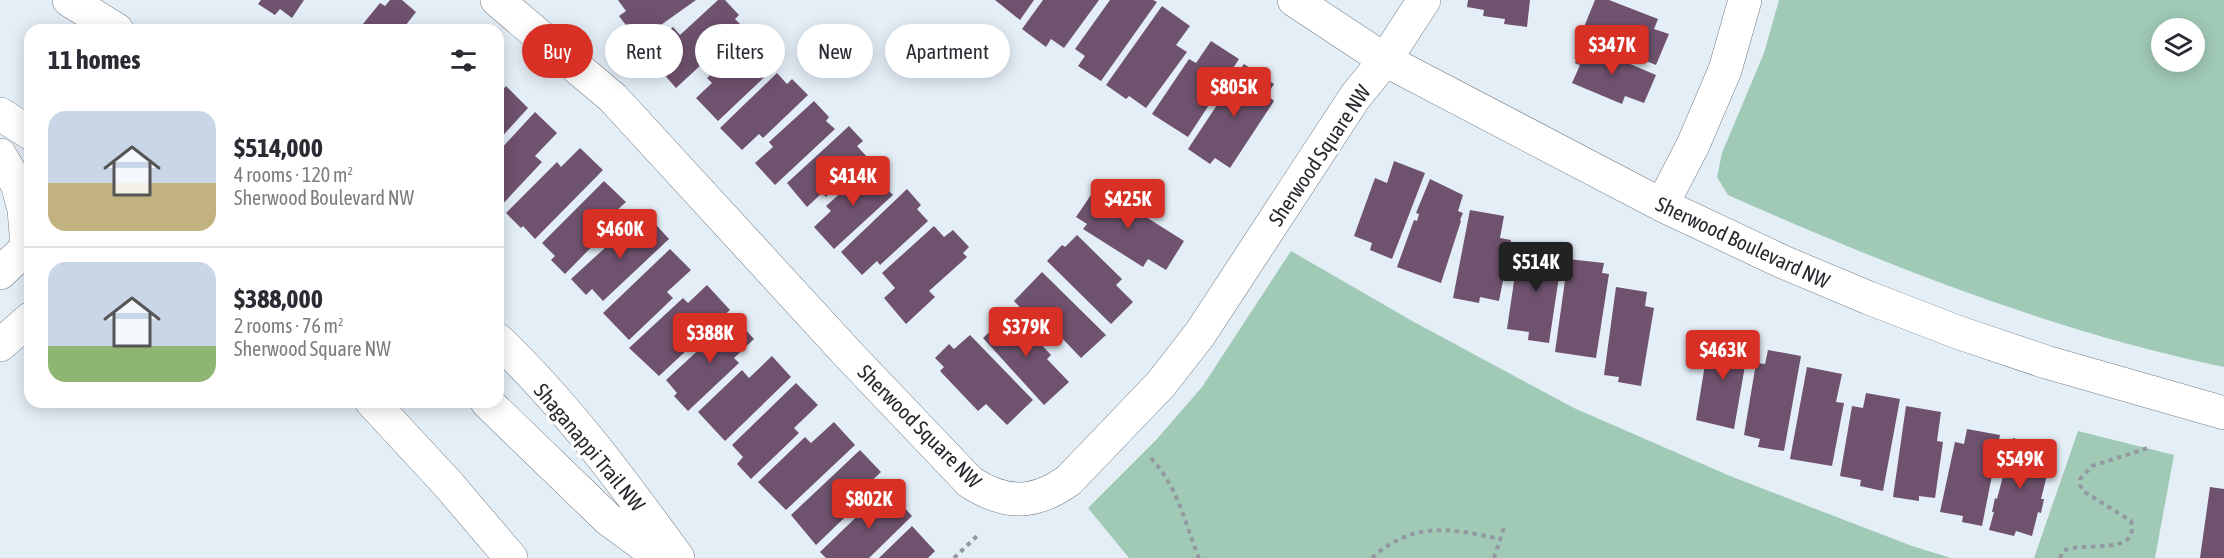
<!DOCTYPE html>
<meta charset="utf-8">
<style>
:root{--surface:#fff;--page:#f2f2f3;--text:#2b2b33;--muted:#7c7c81;--line:#e1e1e2;--accent:#d93025}
body{margin:0;font-family:"Asap Condensed",sans-serif;background:var(--page);color:var(--text);height:100vh;display:flex;flex-direction:column;font-size:22px;white-space:nowrap}
*{box-sizing:border-box;margin:0}
p{font-size:20px;color:var(--muted)}
.icon{flex:none;width:33px;height:33px;fill:none;stroke:currentColor;stroke-width:2;stroke-linecap:round;stroke-linejoin:round}
.map{position:relative;flex:1;overflow:hidden}
.sheet{position:absolute;left:24px;top:24px;width:480px;height:384px;display:flex;flex-direction:column;background:var(--surface);border-radius:18px;box-shadow:0 3px 15px #0003}
.sheet>*{flex:none}
.banner{position:absolute;left:522px;top:24px;width:570px;height:54px;display:flex;gap:12px}
.fabs{position:absolute;left:2151px;top:18px;display:grid;gap:12px}
.fabs a{display:grid;place-items:center;width:54px;height:54px;border-radius:50%;background:var(--surface);box-shadow:0 3px 15px #0003;font-size:30px}
.price{position:absolute;translate:-50% -51px;padding:0 14px;border-radius:6px;background:var(--accent);color:#fff;font-size:20px;line-height:39px;filter:drop-shadow(0 2px 3px #0008)}
.price::after{content:'';position:absolute;left:50%;top:36px;width:18px;height:14px;margin-left:-9px;background:inherit;clip-path:polygon(0 0,100% 0,50% 100%)}
.price.active{background:#222;color:#fff}
ul{padding:0;list-style:none}
li{display:flex;align-items:center;gap:18px;height:150px;padding:0 24px}
li+li{border-top:2px solid var(--line)}
li span{display:grid;place-items:center;flex:none;width:168px;height:120px;border-radius:18px;color:#555}
li>.icon{margin-inline-start:auto}
span .icon{width:72px;height:72px;fill:#fffc;stroke-width:1}
li b{font-size:26px}
h2{display:flex;justify-content:space-between;align-items:center;height:72px;padding:0 24px;font-size:26px}
.chip{padding:0 21px;border-radius:27px;background:var(--surface);box-shadow:0 3px 15px #0003;font-size:21px;line-height:54px}
.chip.active{background:var(--accent);color:#fff}
.map>svg:first-child{display:block}
.green{fill:#a0cab5;fill-rule:evenodd}
.building{fill:#6f526e}
.lines{fill:none;stroke-linecap:round;stroke-linejoin:round}
.minor-casing{stroke:#747d85;stroke-width:34}
.major-casing{stroke:#747d85;stroke-width:34}
.path{stroke:#9299a0;stroke-width:4;stroke-dasharray:4.5 4.5;stroke-linecap:butt}
.minor{stroke:#fff;stroke-width:33}
.major{stroke:#fff;stroke-width:33}
.labels{text-anchor:middle;dominant-baseline:central;stroke-width:6;stroke-linejoin:round;paint-order:stroke}
.street-label{font-size:21px;fill:#26292d;stroke:#fff}
</style>
<div class="map">
<svg width="2224" height="558" viewBox="0 0 2224 558">
<rect width="100%" height="100%" fill="#e4eef7"/>
<!-- green -->
<path class="green" d="M 1779,0 L 2224,0 L 2224,367 C 2052,331 1888,266 1728,195 L 1717,177 L 1722,153 L 1764,53 ZM 2162,28 L 2194,28 L 2194,62 L 2162,62 Z
M 1291,251 L 1414,322 L 1574,408 L 1730,476 L 1912,546 L 1951,558 L 1129,558 L 1088,508 L 1157,439 L 1202,387 Z
M 2078,431 L 2174,455 L 2155,558 L 2034,558 Z"/>
<!-- building -->
<path class="building" d="M 261,0 L 304,0 L 292,18 L 280,9 L 275,15 L 258,4 Z
M 390,0 L 402,0 L 416,12 L 402,30 L 358,30 L 380,3 L 385,6 Z
M 618,0 L 696,0 L 651,32 L 652,34 L 638,41 L 619,16 L 626,11 Z
M 718,0 L 725,0 L 739,15 L 735,19 L 749,33 L 708,71 L 702,64 L 676,88 L 645,53 L 673,27 L 680,35 Z
M 995,0 L 1034,0 L 1020,20 Z
M 1043,0 L 1099,0 L 1064,48 L 1051,39 L 1046,47 L 1022,29 Z
M 1110,0 L 1153,0 L 1157,2 L 1101,81 L 1078,66 L 1085,56 L 1075,49 Z
M 1468,0 L 1530,0 L 1527,27 L 1504,24 L 1505,19 L 1483,16 L 1484,10 L 1467,7 Z
M 1595,0 L 1609,0 L 1658,19 L 1654,29 L 1669,34 L 1656,65 L 1581,34 Z
M 1162,6 L 1190,26 L 1176,45 L 1187,52 L 1146,108 L 1129,96 L 1126,99 L 1106,85 Z
M 756,33 L 773,52 L 768,57 L 776,66 L 718,121 L 696,98 L 712,83 L 707,78 Z
M 1211,41 L 1239,59 L 1188,137 L 1152,114 L 1189,59 L 1196,63 Z
M 1583,44 L 1656,75 L 1644,103 L 1625,96 L 1622,104 L 1572,83 L 1580,65 L 1575,63 Z
M 1244,64 L 1274,84 L 1267,95 L 1274,101 L 1230,168 L 1215,158 L 1210,164 L 1188,149 Z
M 777,73 L 787,84 L 792,79 L 808,95 L 763,138 L 759,134 L 742,150 L 720,128 Z
M 506,86 L 528,108 L 498,141 L 498,95 Z
M 814,101 L 829,117 L 826,121 L 835,129 L 775,185 L 755,163 L 773,147 L 769,142 Z
M 535,112 L 557,133 L 535,156 L 542,162 L 498,209 L 498,152 Z
M 849,126 L 863,141 L 857,146 L 868,158 L 826,197 L 822,193 L 807,207 L 787,183 Z
M 580,148 L 603,170 L 535,239 L 523,226 L 521,228 L 506,213 L 557,162 L 561,167 Z
M 1394,161 L 1425,173 L 1392,259 L 1370,250 L 1372,243 L 1354,236 L 1375,178 L 1387,183 Z
M 871,166 L 886,183 L 883,185 L 893,195 L 834,249 L 814,227 L 831,211 L 826,206 Z
M 1430,179 L 1463,195 L 1458,211 L 1463,213 L 1460,220 L 1461,221 L 1441,283 L 1397,267 L 1414,220 L 1417,221 L 1419,214 L 1416,213 Z
M 604,181 L 626,202 L 614,213 L 620,218 L 565,274 L 551,260 L 555,256 L 542,243 Z
M 1097,186 L 1184,241 L 1166,270 L 1148,259 L 1143,267 L 1083,229 L 1087,224 L 1076,217 Z
M 907,189 L 921,205 L 917,209 L 928,221 L 880,265 L 877,261 L 862,275 L 841,252 Z
M 1470,210 L 1504,216 L 1500,238 L 1511,240 L 1499,301 L 1480,297 L 1479,303 L 1453,298 Z
M 648,216 L 669,239 L 603,301 L 592,289 L 586,295 L 571,279 L 620,234 L 624,238 Z
M 934,226 L 944,237 L 953,230 L 969,247 L 963,253 L 967,257 L 929,291 L 935,297 L 906,324 L 884,298 L 895,288 L 882,273 Z
M 1077,235 L 1122,279 L 1116,285 L 1133,302 L 1111,324 L 1047,261 L 1062,245 L 1065,247 Z
M 1529,246 L 1563,250 L 1549,343 L 1528,340 L 1529,332 L 1507,329 L 1517,261 L 1526,263 Z
M 670,249 L 691,270 L 667,292 L 673,298 L 629,340 L 603,313 Z
M 1568,259 L 1604,263 L 1602,273 L 1609,274 L 1596,358 L 1555,352 Z
M 1042,272 L 1106,335 L 1081,358 L 1061,337 L 1054,343 L 1014,301 Z
M 707,285 L 730,310 L 659,376 L 629,348 L 683,298 L 688,303 Z
M 1616,287 L 1647,292 L 1645,306 L 1654,308 L 1641,386 L 1618,382 L 1619,377 L 1604,375 Z
M 1011,312 L 1051,355 L 1047,359 L 1069,382 L 1044,405 L 983,338 Z
M 734,317 L 754,339 L 734,358 L 739,363 L 688,411 L 674,396 L 677,393 L 666,380 Z
M 1718,330 L 1750,337 L 1734,429 L 1696,420 L 1706,358 L 1713,359 Z
M 970,335 L 1033,400 L 1007,425 L 986,404 L 978,411 L 940,371 L 944,367 L 935,358 L 949,344 L 954,349 Z
M 1768,350 L 1801,356 L 1784,451 L 1758,447 L 1760,439 L 1744,435 L 1756,363 L 1765,364 Z
M 772,356 L 791,377 L 725,441 L 698,412 L 742,370 L 749,378 Z
M 1807,367 L 1842,374 L 1836,402 L 1844,403 L 1832,466 L 1790,459 Z
M 796,383 L 818,405 L 794,428 L 799,433 L 751,479 L 737,464 L 743,457 L 732,445 Z
M 1866,393 L 1900,399 L 1883,491 L 1860,486 L 1861,480 L 1840,476 L 1852,406 L 1863,408 Z
M 1906,406 L 1941,412 L 1937,441 L 1943,442 L 1935,498 L 1919,496 L 1919,501 L 1893,497 Z
M 834,422 L 855,445 L 786,510 L 758,482 L 805,437 L 811,443 Z
M 1967,429 L 2000,435 L 1982,526 L 1962,522 L 1963,516 L 1940,512 L 1955,442 L 1964,444 Z
M 2013,438 L 2046,447 L 2039,473 L 2047,475 L 2041,499 L 2044,499 L 2041,513 L 2038,512 L 2032,536 L 2016,531 L 2014,536 L 1989,530 L 1994,512 L 1992,512 L 1995,498 L 1997,499 Z
M 860,450 L 881,472 L 860,492 L 865,498 L 816,545 L 791,515 Z
M 2210,487 L 2224,489 L 2224,558 L 2200,558 Z
M 891,493 L 912,516 L 869,558 L 826,558 L 820,552 L 874,500 L 879,505 Z
M 912,526 L 935,551 L 928,558 L 879,558 Z"/>
<g class="lines">
<!-- minor casing -->
<g class="minor-casing">
<path id="minor" d="M 497,0 L 613,98 L 849,355 L 970,482 C 1005,505 1035,505 1069,480 L 1161,384 L 1200,334 L 1355,97 L 1385,60 L 1424,0
M 1294,0 L 1385,60 L 1662,205 L 1783,262 L 1869,298 L 1957,332 L 2046,362 L 2224,413
M 1662,205 L 1693,145 L 1725,70 L 1745,0
M 0,273 L 30,245
M 0,345 L 30,319"/>
</g>
<!-- major casing -->
<g class="major-casing">
<path id="major" d="M 69,0 L 117,30
M 0,114 L 30,133
M 0,155 L 17,184 L 24,209 L 27,247
M 498,340 C 566,405 623,482 678,558
M 372,402 L 448,484 L 511,558
M 487,402 L 608,519 L 661,558"/>
</g>
<!-- path -->
<path class="path" d="M 1151,458 C 1179,489 1184,521 1199,558
M 954,558 L 978,535
M 1372,558 C 1413,521 1450,528 1500,539
M 1494,558 L 1505,525
M 2060,558 L 2063,551 C 2084,540 2140,558 2131,521 L 2083,491 L 2080,485 L 2080,479 L 2092,466 L 2151,447"/>
<!-- minor -->
<use href="#minor" class="minor"/>
<!-- major -->
<use href="#major" class="major"/>
</g>
<g class="labels">
<!-- street labels -->
<g class="street-label">
<text transform="translate(1319 155) rotate(-56)">Sherwood Square NW</text>
<text transform="translate(1743 242) rotate(25)">Sherwood Boulevard NW</text>
<text transform="translate(920 426) rotate(45)">Sherwood Square NW</text>
<text transform="translate(590 447) rotate(50)">Shaganappi Trail NW</text>
</g>
</g>
</svg>
<div class="fabs">
<a><svg class="icon" aria-label="layers" viewBox="0 0 24 24"><path d="M12 4l9 5-9 5-9-5zM3 14l9 5 9-5"/></svg></a>
</div>
<b class="price" style="left:1612px;top:76px">$347K</b>
<b class="price" style="left:1234px;top:118px">$805K</b>
<b class="price" style="left:853px;top:207px">$414K</b>
<b class="price" style="left:1128px;top:230px">$425K</b>
<b class="price" style="left:620px;top:260px">$460K</b>
<b class="price active" style="left:1536px;top:293px">$514K</b>
<b class="price" style="left:1026px;top:358px">$379K</b>
<b class="price" style="left:710px;top:364px">$388K</b>
<b class="price" style="left:1723px;top:381px">$463K</b>
<b class="price" style="left:2020px;top:490px">$549K</b>
<b class="price" style="left:869px;top:530px">$802K</b>
<div class="banner">
<a class="chip active">Buy</a>
<a class="chip">Rent</a>
<a class="chip">Filters</a>
<a class="chip">New</a>
<a class="chip">Apartment</a>
</div>
<section class="sheet">
<h2>11 homes<svg class="icon" aria-label="filters" viewBox="0 0 24 24"><path d="M4 7h16M4 17h16"/><circle cx="9" cy="7" r="2"/><circle cx="15" cy="17" r="2"/></svg></h2>
<ul>
<li><span style="background:linear-gradient(#c9d6e8 60%,#c2b280 0)"><svg class="icon" aria-label="home" viewBox="0 0 24 24"><path d="M3 11l9-7 9 7M6 9v11h12V9"/></svg></span><div><b>$514,000</b><p>4 rooms · 120 m²</p><p>Sherwood Boulevard NW</p></div></li>
<li><span style="background:linear-gradient(#c9d6e8 70%,#8fb573 0)"><svg class="icon" aria-label="home" viewBox="0 0 24 24"><path d="M3 11l9-7 9 7M6 9v11h12V9"/></svg></span><div><b>$388,000</b><p>2 rooms · 76 m²</p><p>Sherwood Square NW</p></div></li>
</ul>
</section>
</div>
